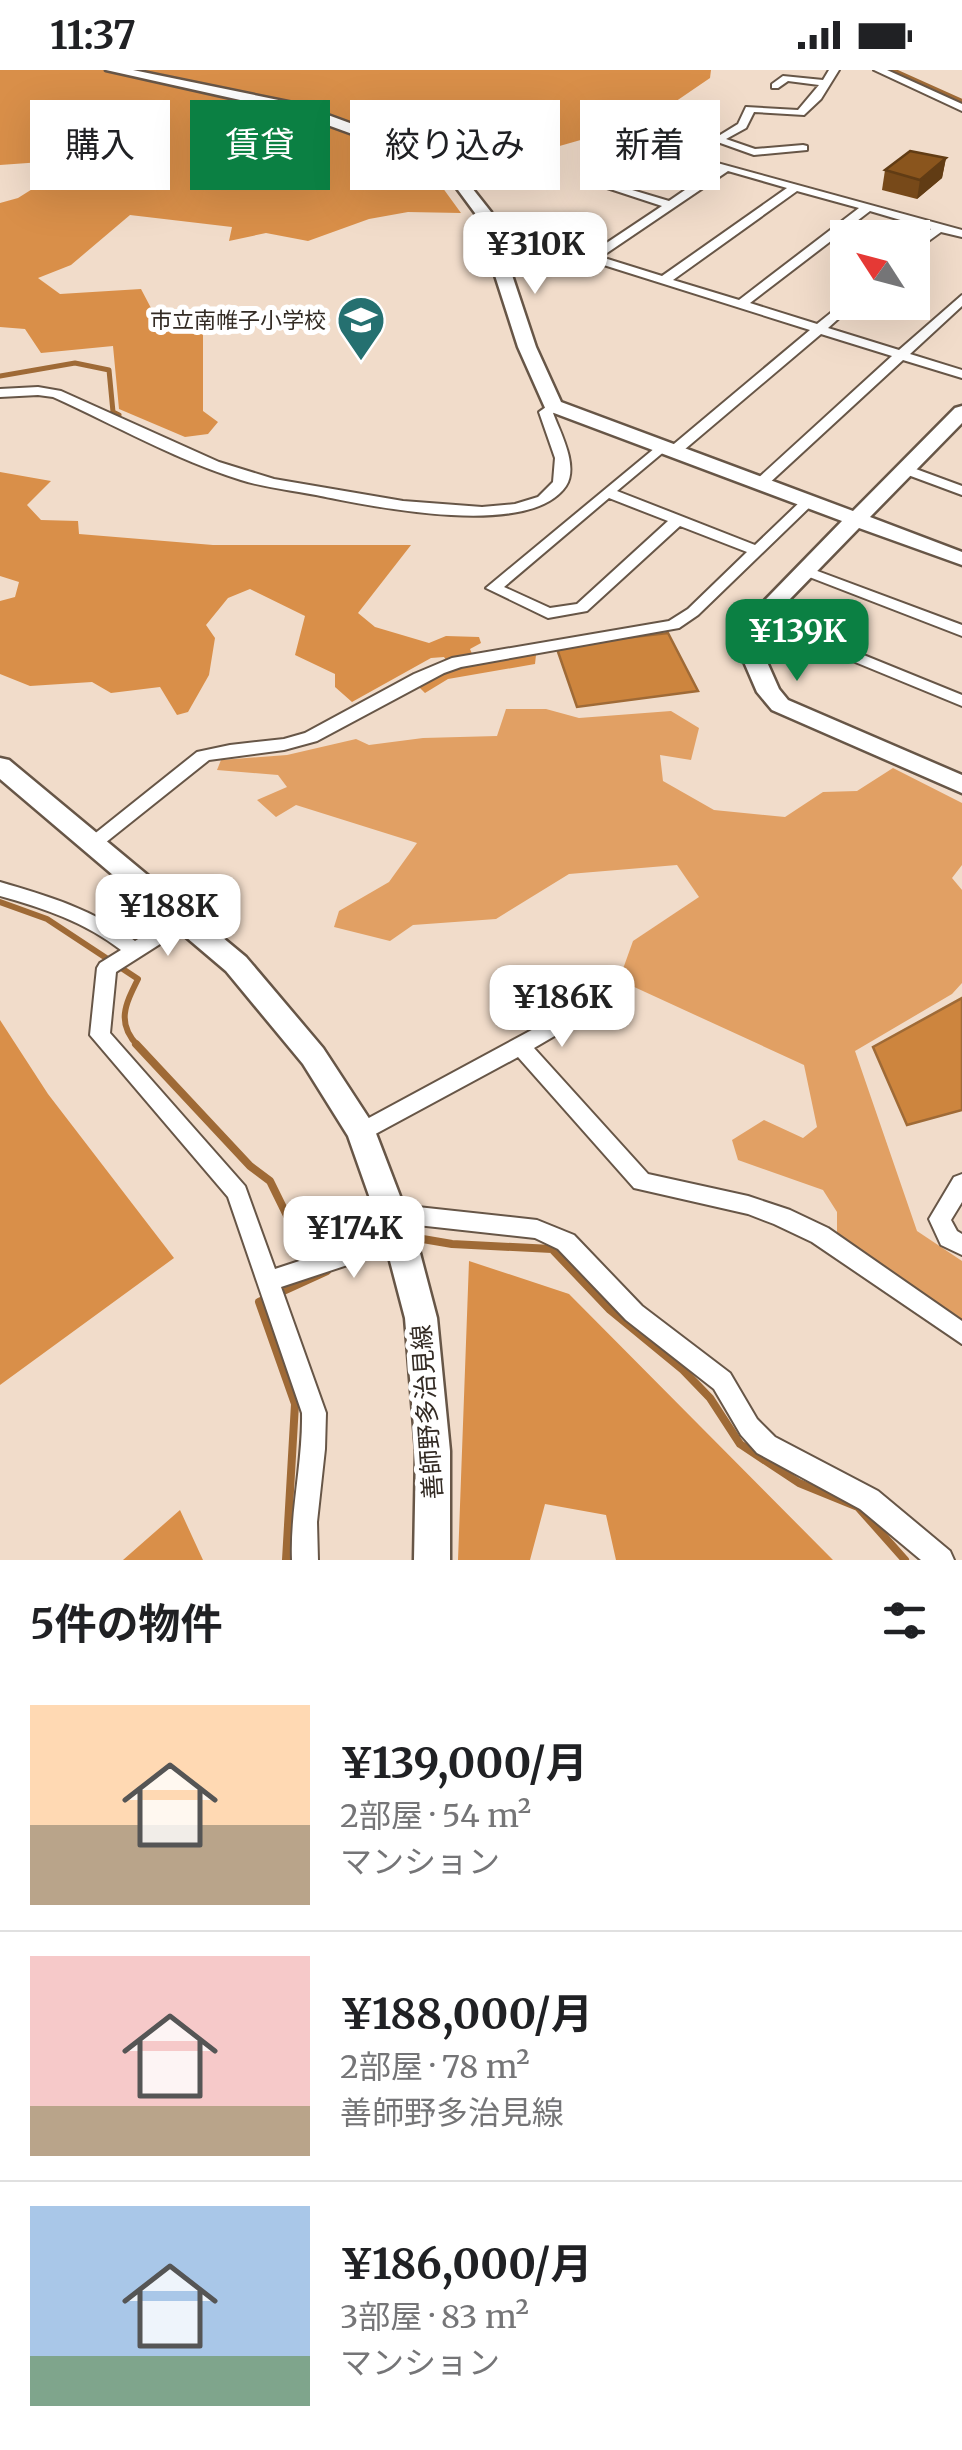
<!DOCTYPE html>
<html lang="ja">
<meta charset="utf-8">
<style>
:root{--surface:#fff;--page:#f6f6f6;--text:#202124;--muted:#757577;--line:#e0e0e0;--accent:#0b8043}
body{margin:0;font-family:Merriweather,"Noto Sans JP",serif;background:var(--page);color:var(--text);height:100vh;display:flex;flex-direction:column;font-size:38px;white-space:nowrap}
*{box-sizing:border-box;margin:0}
p{font-size:32px;color:var(--muted)}
.icon{flex:none;width:55px;height:55px;fill:none;stroke:currentColor;stroke-width:2;stroke-linecap:round;stroke-linejoin:round}
.map{position:relative;height:1490px;overflow:hidden}
.drawer{display:flex;flex-direction:column;background:var(--surface);flex:1}
.drawer>*{flex:none}
.hud{position:absolute;left:30px;top:30px;width:902px;height:90px;display:flex;gap:20px}
.needle{width:65px;rotate:306deg}
.tools{position:absolute;left:830px;top:150px;display:grid;gap:20px}
.tools a{display:grid;place-items:center;width:100px;height:100px;border-radius:0px;background:var(--surface);box-shadow:0 10px 40px #0002;font-size:50px}
.price{position:absolute;translate:-50% -85px;padding:0 22px;border-radius:20px;background:#fff;color:#222;font-size:32px;line-height:65px;filter:drop-shadow(0 2px 5px #0008)}
.price::after{content:'';position:absolute;left:50%;top:60px;width:30px;height:22px;margin-left:-15px;background:inherit;clip-path:polygon(0 0,100% 0,50% 100%)}
.price.current{background:var(--accent);color:#fff}
ul{padding:0;list-style:none}
li{display:flex;align-items:center;gap:30px;height:250px;padding:0 30px}
li+li{border-top:2px solid var(--line)}
li span{display:grid;place-items:center;flex:none;width:280px;height:200px;border-radius:0px;color:#555}
li>.icon{margin-inline-start:auto}
span .icon{width:120px;height:120px;fill:#fffc;stroke-width:1}
li b{font-size:42px}
h2{display:flex;justify-content:space-between;align-items:center;height:120px;padding:0 30px;font-size:42px}
.chip{padding:0 35px;border-radius:0px;background:var(--surface);box-shadow:0 10px 40px #0002;font-size:35px;line-height:90px}
.chip.current{background:var(--accent);color:#fff}
.status{display:flex;justify-content:space-between;align-items:center;height:70px;padding:0 50px;background:var(--surface);direction:ltr}
.status svg{height:28px;fill:currentColor}
.map>svg:first-child{display:block}
.green{fill:#e1a064}
.forest{fill:#d98f49}
.water{fill:#cd853e;stroke:#9f6a36;stroke-width:2.5}
.lines{fill:none;stroke-linecap:round;stroke-linejoin:round}
.stream-far3{stroke:#9f6a36;stroke-width:4}
.stream-far2{stroke:#9f6a36;stroke-width:5}
.stream-far1{stroke:#9f6a36;stroke-width:6}
.stream{stroke:#9f6a36;stroke-width:8}
.street-casing{stroke:#675647;stroke-width:4}
.secondary-casing{stroke:#675647;stroke-width:5}
.street{fill:#fff;fill-rule:evenodd}
.secondary{fill:#fff;fill-rule:evenodd}
.wall{fill:#774919}
.shaded-wall{fill:#613c14}
.building{fill:#8a551d;stroke:#613c14;stroke-width:2.5}
.labels{text-anchor:middle;dominant-baseline:central;stroke-width:10;stroke-linejoin:round;paint-order:stroke}
.far-poi-label{font-size:22px;fill:#332b24;stroke:#fff;text-anchor:end}
.street-label{font-size:25px;fill:#332b24;stroke:#fff}
</style>
<div class="status"><b>11:37</b><svg viewBox="0 0 49 12"><path d="M0 12V9h3v3zM5 12V6h3v6zM10 12V3h3v9zM15 12V0h3v12zM26 1h20v11H26zM47 4h2v5h-2z"/></svg></div>
<div class="map">
<svg width="962" height="1490" viewBox="0 0 962 1490">
<rect width="100%" height="100%" fill="#f1dcca"/>
<!-- green -->
<path class="green" d="M 506,639 L 546,639 L 579,648 L 671,641 L 699,658 L 691,690 L 660,685 L 663,711 L 714,740 L 785,747 L 823,722 L 857,721 L 893,698 L 962,733 L 962,795 L 952,808 L 962,820 L 962,913 L 952,924 L 855,981 L 917,1161 L 962,1191 L 962,1252 L 837,1168 L 837,1142 L 823,1120 L 738,1090 L 732,1070 L 764,1050 L 803,1068 L 817,1057 L 804,995 L 619,910 L 633,871 L 699,827 L 677,795 L 569,804 L 496,849 L 413,855 L 390,871 L 334,857 L 339,841 L 389,812 L 417,773 L 296,735 L 276,747 L 257,730 L 287,717 L 278,705 L 217,700 L 221,690 L 287,685 L 356,669 L 369,675 L 423,668 L 497,666 Z"/>
<!-- forest -->
<path class="forest" d="M 0,0 L 711,0 L 710,8 L 647,51 L 507,91 L 471,70 L 413,77 L 461,143 L 408,142 L 369,149 L 308,171 L 266,163 L 229,171 L 232,157 L 130,145 L 71,195 L 38,208 L 60,224 L 141,219 L 151,238 L 175,242 L 203,258 L 203,341 L 218,352 L 208,364 L 185,367 L 119,339 L 113,276 L 41,283 L 25,259 L 0,257 L 0,133 L 18,128 L 69,96 L 56,91 L 0,95 Z
M 0,402 L 51,411 L 27,435 L 41,450 L 78,451 L 79,464 L 213,475 L 411,475 L 358,543 L 375,557 L 429,573 L 446,566 L 479,567 L 481,573 L 470,579 L 475,591 L 536,585 L 535,594 L 448,609 L 425,623 L 415,613 L 450,596 L 444,587 L 431,588 L 352,632 L 335,617 L 335,604 L 295,585 L 305,546 L 250,519 L 228,528 L 206,555 L 215,568 L 209,605 L 188,642 L 177,645 L 160,617 L 111,623 L 92,612 L 30,616 L 0,604 L 0,531 L 15,527 L 19,512 L 0,506 Z
M 0,950 L 48,1024 L 174,1188 L 0,1315 Z
M 469,1191 L 569,1224 L 833,1490 L 616,1490 L 606,1445 L 545,1434 L 530,1490 L 458,1490 Z
M 180,1440 L 203,1490 L 123,1490 Z"/>
<!-- water -->
<path class="water" d="M 668,563 L 698,621 L 577,637 L 556,576 Z
M 962,928 L 962,1040 L 907,1055 L 873,977 Z"/>
<g class="lines">
<!-- stream-far3 -->
<path class="stream-far3" d="M 893,0 L 962,31"/>
<!-- stream-far2 -->
<path class="stream-far2" d="M 0,306 L 75,293 L 109,300 L 113,342 L 119,345 L 113,348"/>
<!-- stream-far1 -->
<path class="stream-far1" d="M 0,832 L 47,849 L 138,909 C 125,935 116,953 138,976"/>
<!-- stream -->
<path class="stream" d="M 136,974 L 250,1096 L 270,1111 L 298,1168 L 345,1156 L 388,1163
M 411,1167 L 452,1174 L 552,1179 L 610,1240 L 683,1300 L 710,1328 L 740,1374 L 799,1413 L 858,1437 L 905,1490
M 350,1178 L 368,1160
M 286,1490 L 295,1334 L 259,1232 L 327,1201"/>
<!-- street casing -->
<g class="street-casing">
<path id="street" d="M 829,0 L 839,0 L 821,29 L 804,45 L 754,42 L 746,58 L 726,69 L 755,79 L 803,75 L 807,76 L 807,80 L 754,85 L 712,70 L 738,54 L 746,37 L 798,40 L 819,15 L 788,11 L 778,18 L 772,18 L 772,14 L 783,6 L 823,10 Z
M 874,0 L 887,0 L 962,34 L 962,41 Z
M 655,76 L 962,160 L 962,167 L 941,162 L 912,183 L 912,174 L 931,159 L 870,141 L 750,233 L 817,254 L 848,229 L 848,232 L 857,232 L 828,258 L 899,280 L 962,225 L 962,236 L 910,284 L 962,300 L 962,308 L 903,290 L 765,417 L 755,417 L 755,411 L 892,286 L 821,264 L 678,385 L 668,385 L 668,379 L 810,260 L 591,191 L 558,187 L 496,190 L 490,187 L 496,184 L 558,181 L 590,184 L 662,136 L 598,115 ZM 660,82 L 717,98 L 669,131 L 612,114 ZM 728,101 L 787,118 L 662,206 L 601,187 ZM 797,121 L 859,138 L 739,230 L 673,210 Z
M 38,317 L 61,321 L 219,392 L 274,409 L 403,431 L 482,437 L 515,434 L 538,427 L 553,412 L 555,388 L 539,342 L 553,332 L 560,336 L 553,343 C 560,362 579,396 566,416 C 530,470 370,436 316,425 C 291,420 266,418 241,410 C 176,390 115,355 53,327 L 38,325 L 0,327 L 0,319 Z
M 661,373 L 668,377 L 666,380 L 617,421 L 755,475 L 803,429 L 813,429 L 815,432 L 698,545 L 679,558 L 461,597 L 444,603 L 317,671 L 284,680 L 209,690 L 100,777 L 88,777 L 85,773 L 88,769 L 197,682 L 230,675 L 284,669 L 305,663 L 414,604 L 452,588 L 669,551 L 688,539 L 747,482 L 680,456 L 587,541 L 548,548 L 486,518 ZM 609,428 L 668,451 L 577,534 L 550,538 L 504,517 Z
M 905,395 L 962,416 L 962,425 L 900,402 L 898,399 Z
M 804,496 L 962,555 L 962,566 L 799,503 L 797,500 Z
M 758,542 L 962,625 L 962,636 L 753,550 L 750,547 L 753,544 Z
M 0,812 C 48,826 95,840 135,871 L 176,845 L 190,845 L 192,850 L 190,855 L 116,902 L 110,963 L 245,1116 L 275,1199 L 400,1158 L 408,1161 L 411,1168 L 408,1175 L 281,1217 L 326,1343 L 325,1379 L 317,1452 L 318,1490 L 292,1490 C 290,1441 303,1392 302,1343 L 228,1127 L 90,965 L 97,898 L 100,893 L 121,880 C 85,852 43,838 0,826 Z
M 580,934 L 587,937 L 590,942 L 587,947 L 534,978 L 648,1104 L 748,1126 L 790,1140 L 828,1158 L 962,1251 L 962,1274 L 812,1172 L 774,1154 L 748,1144 L 634,1118 L 518,987 L 368,1068 L 361,1071 L 354,1068 L 351,1062 L 354,1056 Z
M 962,1104 L 962,1132 L 951,1150 L 957,1161 L 962,1164 L 962,1185 L 941,1175 L 929,1149 L 954,1107 Z
M 390,1134 L 537,1150 L 574,1165 L 642,1236 L 730,1303 L 757,1349 L 775,1367 L 878,1421 L 950,1481 L 954,1490 L 921,1490 L 860,1439 L 757,1383 L 741,1365 L 714,1319 L 626,1250 L 558,1179 L 535,1168 L 390,1152 L 382,1150 L 379,1143 L 382,1136 Z"/>
</g>
<!-- secondary casing -->
<g class="secondary-casing">
<path id="secondary" d="M 106,0 L 133,0 L 298,34 L 434,84 L 457,99 L 491,142 L 536,277 L 561,332 L 853,441 L 955,338 L 962,336 L 962,353 L 870,447 L 962,482 L 962,495 L 859,458 L 755,565 L 779,619 L 788,630 L 962,705 L 962,723 L 772,640 L 757,622 L 732,564 L 842,451 L 546,340 L 518,277 L 475,143 L 447,105 L 424,90 L 289,41 Z
M 0,688 L 9,690 L 246,887 L 323,978 L 372,1053 L 416,1168 L 437,1248 L 450,1381 L 450,1490 L 414,1490 L 416,1381 L 405,1248 L 384,1168 L 348,1066 L 303,994 L 226,901 L 0,709 Z"/>
</g>
<!-- street -->
<use href="#street" class="street"/>
<!-- secondary -->
<use href="#secondary" class="secondary"/>
</g>
<!-- wall -->
<path class="wall" d="M 946,88 L 942,108 L 917,129 L 882,120 L 885,100 Z"/>
<!-- shaded-wall -->
<path class="shaded-wall" d="M 946,88 L 942,108 L 917,129 L 920,110 Z"/>
<!-- building -->
<path class="building" d="M 910,81 L 946,88 L 920,110 L 885,100 Z"/>
<!-- icons -->
<defs>
<g id="school-pin" transform="scale(2.5)"><path d="M0 17L-7.5 6A9.5 9.5 0 1 1 7.5 6Z" fill="#257070" stroke="#fff"/><path d="M0-5L7-2L0 1L-7-2ZM-4 1L0 2.5L4 1V4Q0 6-4 4Z" fill="#fff"/></g>
</defs>
<g fill-rule="evenodd">
<use href="#school-pin" x="361" y="250"/>
</g>
<g class="labels">
<!-- far-poi labels -->
<g class="far-poi-label">
<text x="326" y="250">市立南帷子小学校</text>
</g>
<!-- street labels -->
<g class="street-label">
<text transform="translate(427 1342) rotate(-94)">善師野多治見線</text>
</g>
</g>
</svg>
<div class="tools">
<a><svg class="needle" viewBox="-14 -14 28 28"><path d="M0-13l5 13h-10z" fill="#e53935"/><path d="M0 13l5-13h-10z" fill="#757577"/></svg></a>
</div>
<b class="price" style="left:535px;top:227px">¥310K</b>
<b class="price current" style="left:797px;top:614px">¥139K</b>
<b class="price" style="left:168px;top:889px">¥188K</b>
<b class="price" style="left:562px;top:980px">¥186K</b>
<b class="price" style="left:354px;top:1211px">¥174K</b>
<div class="hud">
<a class="chip">購入</a>
<a class="chip current">賃貸</a>
<a class="chip">絞り込み</a>
<a class="chip">新着</a>
</div>
</div>
<section class="drawer">
<h2>5件の物件<svg class="icon" aria-label="filters" viewBox="0 0 24 24"><path d="M4 7h16M4 17h16"/><circle cx="9" cy="7" r="2"/><circle cx="15" cy="17" r="2"/></svg></h2>
<ul>
<li><span style="background:linear-gradient(#ffd9b3 60%,#b9a48a 0)"><svg class="icon" aria-label="home" viewBox="0 0 24 24"><path d="M3 11l9-7 9 7M6 9v11h12V9"/></svg></span><div><b>¥139,000/月</b><p>2部屋 · 54 m²</p><p>マンション</p></div></li>
<li><span style="background:linear-gradient(#f6c9c9 75%,#b9a48a 0)"><svg class="icon" aria-label="home" viewBox="0 0 24 24"><path d="M3 11l9-7 9 7M6 9v11h12V9"/></svg></span><div><b>¥188,000/月</b><p>2部屋 · 78 m²</p><p>善師野多治見線</p></div></li>
<li><span style="background:linear-gradient(#a9c7e8 75%,#7fa58c 0)"><svg class="icon" aria-label="home" viewBox="0 0 24 24"><path d="M3 11l9-7 9 7M6 9v11h12V9"/></svg></span><div><b>¥186,000/月</b><p>3部屋 · 83 m²</p><p>マンション</p></div></li>
</ul>
</section>
